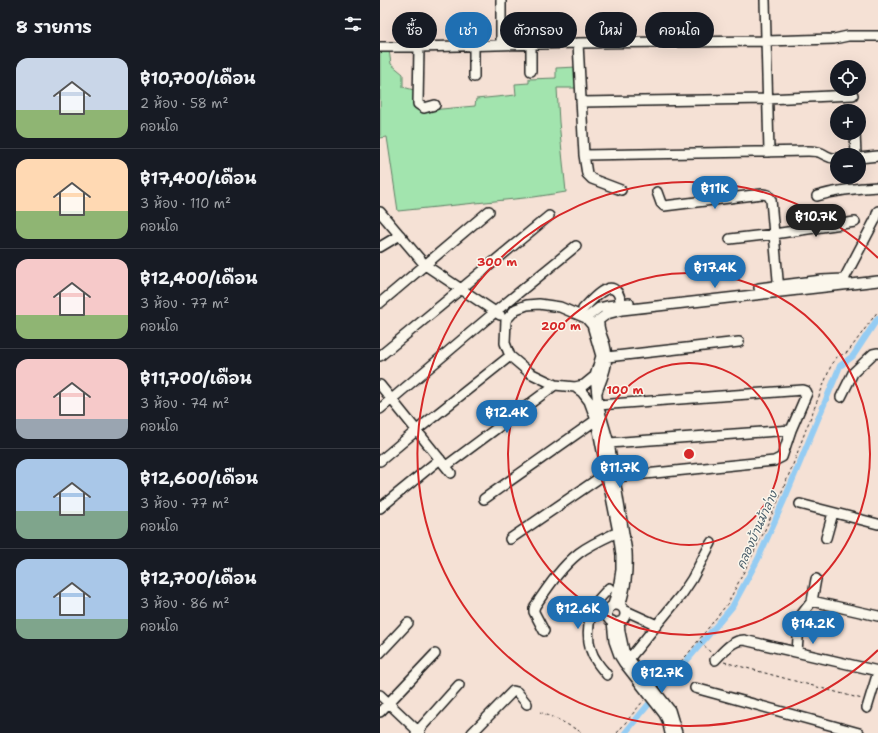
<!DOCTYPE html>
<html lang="th">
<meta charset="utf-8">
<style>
:root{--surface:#171b24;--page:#242831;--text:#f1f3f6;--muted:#9ea1a6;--line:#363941;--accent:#1f6fb2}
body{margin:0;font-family:"Shantell Sans","Playpen Sans Thai",sans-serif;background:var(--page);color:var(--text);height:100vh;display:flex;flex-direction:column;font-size:15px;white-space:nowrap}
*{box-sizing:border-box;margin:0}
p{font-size:13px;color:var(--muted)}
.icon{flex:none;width:22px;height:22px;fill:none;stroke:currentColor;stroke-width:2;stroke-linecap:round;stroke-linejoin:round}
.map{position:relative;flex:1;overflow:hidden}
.drawer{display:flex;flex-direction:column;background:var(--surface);width:380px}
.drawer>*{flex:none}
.top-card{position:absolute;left:12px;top:12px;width:380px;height:36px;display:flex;gap:8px}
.tools{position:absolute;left:450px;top:60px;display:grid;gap:8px}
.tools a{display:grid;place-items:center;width:36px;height:36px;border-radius:50%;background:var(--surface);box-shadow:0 4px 16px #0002;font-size:20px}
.price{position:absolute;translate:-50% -34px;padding:0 9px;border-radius:14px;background:var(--accent);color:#fff;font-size:13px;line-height:26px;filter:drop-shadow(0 1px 2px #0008)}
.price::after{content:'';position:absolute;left:50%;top:24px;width:12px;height:9px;margin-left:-6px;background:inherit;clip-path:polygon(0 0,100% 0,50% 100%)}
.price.on{background:#222;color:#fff}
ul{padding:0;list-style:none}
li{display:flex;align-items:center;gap:12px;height:100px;padding:0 16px}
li+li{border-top:1px solid var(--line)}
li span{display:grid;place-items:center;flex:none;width:112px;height:80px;border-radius:12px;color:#555}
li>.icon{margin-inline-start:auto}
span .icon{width:48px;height:48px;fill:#fffc;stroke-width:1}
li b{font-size:17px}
h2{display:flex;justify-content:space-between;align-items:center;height:48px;padding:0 16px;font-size:17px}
.tag{padding:0 14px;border-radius:18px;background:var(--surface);box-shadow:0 4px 16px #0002;font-size:14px;line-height:36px}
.tag.on{background:var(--accent);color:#fff}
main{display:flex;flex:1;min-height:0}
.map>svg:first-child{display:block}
.green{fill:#a2e4ae;stroke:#5f8065}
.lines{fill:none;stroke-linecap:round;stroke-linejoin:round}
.canal{stroke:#94ccf3;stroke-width:6}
.minor-casing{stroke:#1c1c1c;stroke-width:12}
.path{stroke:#1c1c1c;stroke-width:1;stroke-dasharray:3 3;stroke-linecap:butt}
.minor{stroke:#fbf7ec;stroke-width:9}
.ring{fill:none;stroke:#d62828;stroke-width:2}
.labels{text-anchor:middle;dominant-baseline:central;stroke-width:3;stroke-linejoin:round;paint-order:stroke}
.water-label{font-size:12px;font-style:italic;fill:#465a67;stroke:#fbf7ec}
.centre{fill:#d62828;stroke:#fbf7ec;stroke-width:2}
.ring-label{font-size:12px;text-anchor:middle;font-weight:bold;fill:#d62828;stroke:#fbf7ec;stroke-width:3;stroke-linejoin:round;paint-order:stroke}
</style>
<main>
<section class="drawer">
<h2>8 รายการ<svg class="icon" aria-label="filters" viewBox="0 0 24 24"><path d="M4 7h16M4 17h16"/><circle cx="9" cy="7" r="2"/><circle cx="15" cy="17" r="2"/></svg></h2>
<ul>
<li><span style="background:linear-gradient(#c9d6e8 65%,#8fb573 0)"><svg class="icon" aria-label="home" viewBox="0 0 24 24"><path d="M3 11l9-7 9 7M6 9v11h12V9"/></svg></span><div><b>฿10,700/เดือน</b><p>2 ห้อง · 58 m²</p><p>คอนโด</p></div></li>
<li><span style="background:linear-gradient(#ffd9b3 65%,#8fb573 0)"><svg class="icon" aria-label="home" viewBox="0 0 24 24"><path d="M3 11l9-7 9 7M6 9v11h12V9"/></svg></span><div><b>฿17,400/เดือน</b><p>3 ห้อง · 110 m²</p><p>คอนโด</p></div></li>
<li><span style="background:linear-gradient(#f6c9c9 70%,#8fb573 0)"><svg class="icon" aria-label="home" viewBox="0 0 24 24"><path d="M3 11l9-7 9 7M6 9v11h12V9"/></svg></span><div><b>฿12,400/เดือน</b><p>3 ห้อง · 77 m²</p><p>คอนโด</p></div></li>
<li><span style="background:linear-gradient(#f6c9c9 75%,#9aa5b1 0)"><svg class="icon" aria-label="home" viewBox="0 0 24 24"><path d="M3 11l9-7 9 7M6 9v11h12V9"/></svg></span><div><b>฿11,700/เดือน</b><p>3 ห้อง · 74 m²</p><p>คอนโด</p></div></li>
<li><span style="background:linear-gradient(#a9c7e8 65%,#7fa58c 0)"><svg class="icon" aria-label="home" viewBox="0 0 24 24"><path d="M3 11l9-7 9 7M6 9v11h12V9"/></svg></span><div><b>฿12,600/เดือน</b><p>3 ห้อง · 77 m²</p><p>คอนโด</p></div></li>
<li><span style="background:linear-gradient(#a9c7e8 75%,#7fa58c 0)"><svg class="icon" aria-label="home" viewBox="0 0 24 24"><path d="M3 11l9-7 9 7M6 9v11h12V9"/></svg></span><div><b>฿12,700/เดือน</b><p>3 ห้อง · 86 m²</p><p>คอนโด</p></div></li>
</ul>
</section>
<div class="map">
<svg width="498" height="733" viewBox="0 0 498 733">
<rect width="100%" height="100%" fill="#f5e1d5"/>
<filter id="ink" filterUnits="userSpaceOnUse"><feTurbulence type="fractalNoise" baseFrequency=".025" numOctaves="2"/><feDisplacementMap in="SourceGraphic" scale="8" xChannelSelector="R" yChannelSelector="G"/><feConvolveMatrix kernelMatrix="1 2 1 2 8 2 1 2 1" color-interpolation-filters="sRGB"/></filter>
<g filter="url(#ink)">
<!-- green -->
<path class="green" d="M 0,50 L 9,50 L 11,64 L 23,74 L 23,87 L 34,90 L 39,111 L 95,106 L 96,99 L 136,95 L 135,84 L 149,83 L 149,79 L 176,78 L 176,68 L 197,67 L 197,88 L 177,88 L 179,122 L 186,192 L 154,197 L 18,211 L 7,137 L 0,138 Z"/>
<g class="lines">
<!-- canal -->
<path class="canal" d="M 245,733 L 282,688 L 309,658 L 352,607 L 378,559 L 405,498 L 460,366 L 473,356 L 498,318"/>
<!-- minor casing -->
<g class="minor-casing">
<path id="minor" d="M 121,0 L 121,45
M 385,0 L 389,152
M 198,43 L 204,155 L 207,174 L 212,179 L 241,190
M 151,45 L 151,71
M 0,47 L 39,47 L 198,43 L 386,41 L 454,39 L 468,36 L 498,36
M 39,47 L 38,104 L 44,108 L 55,105
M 94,77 L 94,46
M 201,102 L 387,99 L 473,95
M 475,133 L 476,155
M 204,155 L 428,151 C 432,151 437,151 441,153 C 448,156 449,159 457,158
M 479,158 L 498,156
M 277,192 L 281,203 L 284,206 L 382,194 L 388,195 L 391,200 L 399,291
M 437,196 C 457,190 477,188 498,187
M 0,212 L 45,265 L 120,315
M 350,239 L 394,234 L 475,222
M 0,247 L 20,235
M 463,284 L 464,279 L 495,220 L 498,211
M 379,288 L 442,280 L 464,279 L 465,280
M 0,303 L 109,211
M 159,304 L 180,307 L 206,318 L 212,325 L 221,356 L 215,376 L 204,385 L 195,387 L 175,385 L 150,373 L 130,356 L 125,343 L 126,320 L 136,309 L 147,305 Z
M 203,309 C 209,303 227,281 236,291 C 241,295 240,303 241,309
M 206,318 L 219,308 L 227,306 L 249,303
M 212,325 L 227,314 L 242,310 L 498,281
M 0,356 L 169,216
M 221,356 L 227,357 L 359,342
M 215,376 L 218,405 L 229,443 L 247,552 C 248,573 246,586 240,606
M 0,385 L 71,473
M 195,387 L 202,392 L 209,401 L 216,420 L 238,532 L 241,555 L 241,570 L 239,583 L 233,605
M 217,392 C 223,375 230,363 225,345 C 223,338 219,331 219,324
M 461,397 L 473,373 L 493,354 L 498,353
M 218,405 L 423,390 L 426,391 L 427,393 L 411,430 L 402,457 L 394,461 L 235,477
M 0,409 L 115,312 L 196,246
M 229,443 L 411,430
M 0,461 L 37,430 L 130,356
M 66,466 L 175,385
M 104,499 L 216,420
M 420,504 L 498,524
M 0,508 L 60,459
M 446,538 L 453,513
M 130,539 L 231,470
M 432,601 L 498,616
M227 614a9 9 0 1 1 18 0a9 9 0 1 1-18 0Z
M 244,610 L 277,625
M 232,621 L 234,641 L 239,655 L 244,663 L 284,714 L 287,720 L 290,733
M 239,622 L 240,632 L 244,651 L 255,667 L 269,683 L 290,710 L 297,733
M 164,631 L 154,612 L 154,609 L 155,606 C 168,587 181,567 199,553 C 211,544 225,538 238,532
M 417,652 L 419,625 L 421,618 L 422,614 L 432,601 L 436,579
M 0,653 L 28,623
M 335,660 C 343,652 352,640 364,640 L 498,671
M 244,663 L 249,659 L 302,594 L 312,579 L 331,543
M 227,675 C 224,671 220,667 217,662 C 205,645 206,620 217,602 C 220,597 225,593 229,588
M 315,688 L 479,733
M 0,695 L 40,733
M 487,708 L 498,672
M 0,712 L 55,654
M 36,733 L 79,685
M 92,733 L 133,691 L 137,692 L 147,704"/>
</g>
<!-- path -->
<path class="path" d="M 320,641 L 331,653
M 344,662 L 482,699
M 280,683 L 307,655 L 348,603 L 383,534 L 398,501 L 414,462 L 425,432 L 452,363 L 457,357 L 468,352 L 498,311
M 160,712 L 179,720 L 203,733
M 237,733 L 264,700"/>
<!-- minor -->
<use href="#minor" class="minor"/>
</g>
</g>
<!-- distance rings -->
<g class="ring">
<circle cx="309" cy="454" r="91"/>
<circle cx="309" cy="454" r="181"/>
<path d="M498 650A272 272 0 1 1 498 258"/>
</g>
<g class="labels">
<!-- water labels -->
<g class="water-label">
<text transform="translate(377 530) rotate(-66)">คลองบ้านม้าล่าง</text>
</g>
</g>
<circle cx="309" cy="454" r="6" class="centre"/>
<g class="ring-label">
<text x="117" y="266">300 m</text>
<text x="181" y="330">200 m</text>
<text x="245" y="394">100 m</text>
</g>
</svg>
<div class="tools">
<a><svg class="icon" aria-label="locate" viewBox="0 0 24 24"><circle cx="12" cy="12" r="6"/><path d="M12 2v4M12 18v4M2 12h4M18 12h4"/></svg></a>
<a>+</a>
<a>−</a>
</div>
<b class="price" style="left:335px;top:210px">฿11K</b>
<b class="price on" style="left:436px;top:238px">฿10.7K</b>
<b class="price" style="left:335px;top:289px">฿17.4K</b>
<b class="price" style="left:127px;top:434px">฿12.4K</b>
<b class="price" style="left:240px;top:489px">฿11.7K</b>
<b class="price" style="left:198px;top:630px">฿12.6K</b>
<b class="price" style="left:433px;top:645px">฿14.2K</b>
<b class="price" style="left:282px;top:694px">฿12.7K</b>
<div class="top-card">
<a class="tag">ซื้อ</a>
<a class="tag on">เช่า</a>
<a class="tag">ตัวกรอง</a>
<a class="tag">ใหม่</a>
<a class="tag">คอนโด</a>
</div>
</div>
</main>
